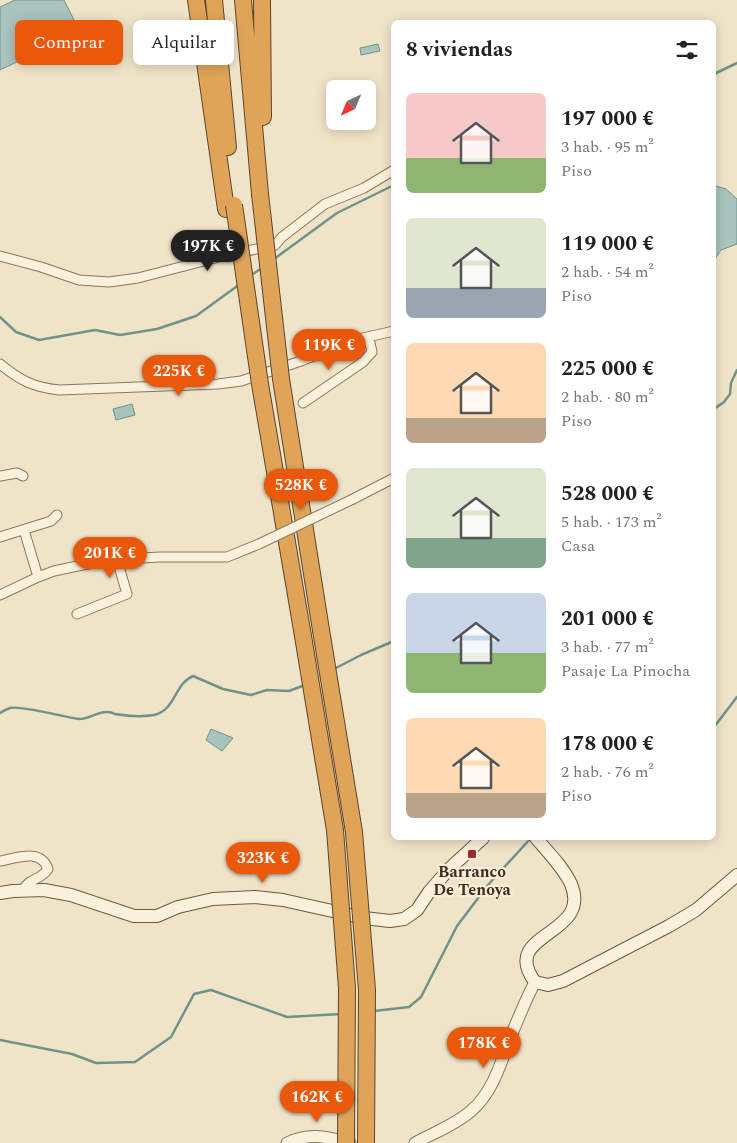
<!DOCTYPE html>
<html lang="es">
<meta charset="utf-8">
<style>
:root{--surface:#fff;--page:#f2f2f2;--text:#222;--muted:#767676;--accent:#ea580c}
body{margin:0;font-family:Spectral,serif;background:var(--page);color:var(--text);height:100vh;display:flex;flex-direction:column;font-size:19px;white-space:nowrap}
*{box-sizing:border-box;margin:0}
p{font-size:16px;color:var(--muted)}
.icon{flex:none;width:28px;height:28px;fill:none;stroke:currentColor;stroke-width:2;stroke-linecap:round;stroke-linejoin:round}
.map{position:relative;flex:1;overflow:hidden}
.side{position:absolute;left:391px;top:20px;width:325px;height:820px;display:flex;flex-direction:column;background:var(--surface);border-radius:8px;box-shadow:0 2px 12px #0003}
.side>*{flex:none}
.guide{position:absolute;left:15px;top:20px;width:301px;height:45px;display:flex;gap:10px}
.needle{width:32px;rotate:224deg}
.controls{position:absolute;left:326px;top:80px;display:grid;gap:10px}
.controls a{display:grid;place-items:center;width:50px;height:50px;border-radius:8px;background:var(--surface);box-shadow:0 2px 12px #0003;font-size:25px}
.price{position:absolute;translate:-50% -42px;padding:0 11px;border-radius:18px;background:var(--accent);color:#fff;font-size:16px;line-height:32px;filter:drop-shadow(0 1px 2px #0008)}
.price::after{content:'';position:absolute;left:50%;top:30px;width:15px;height:11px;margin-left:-8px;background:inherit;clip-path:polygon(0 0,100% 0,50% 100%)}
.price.active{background:#222;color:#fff}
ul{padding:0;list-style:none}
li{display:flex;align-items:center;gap:15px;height:125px;padding:0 15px}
li span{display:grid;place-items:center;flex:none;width:140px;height:100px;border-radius:8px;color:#555}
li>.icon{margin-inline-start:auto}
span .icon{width:60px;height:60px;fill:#fffc;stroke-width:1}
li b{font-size:21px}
h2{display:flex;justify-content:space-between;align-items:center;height:60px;padding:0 15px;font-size:21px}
.pill{padding:0 18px;border-radius:8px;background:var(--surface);box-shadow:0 2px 12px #0003;font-size:18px;line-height:45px}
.pill.active{background:var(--accent);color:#fff}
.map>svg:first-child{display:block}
.water{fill:#a9c4bc;stroke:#6f938a}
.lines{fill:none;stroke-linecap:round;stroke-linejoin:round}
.stream{stroke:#6f938a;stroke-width:2.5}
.minor-casing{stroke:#8d765c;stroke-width:11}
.tertiary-casing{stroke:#8d765c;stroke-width:13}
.secondary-casing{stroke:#6f573f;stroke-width:14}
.motorway-casing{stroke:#5b4430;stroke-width:18}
.minor{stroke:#faf1dc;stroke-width:9}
.tertiary{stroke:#faf1dc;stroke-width:11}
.secondary{stroke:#faf1dc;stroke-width:12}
.motorway{stroke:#e0a458;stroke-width:16}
.minor-bridge-casing{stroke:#8d765c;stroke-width:11;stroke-linecap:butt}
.motorway-bridge-casing{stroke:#5b4430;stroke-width:18;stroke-linecap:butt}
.minor-bridge{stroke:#faf1dc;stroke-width:9}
.motorway-bridge{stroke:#e0a458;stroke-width:16}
.poi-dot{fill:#9e2a2b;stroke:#f7eed8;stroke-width:2}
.labels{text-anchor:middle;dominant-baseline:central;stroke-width:4.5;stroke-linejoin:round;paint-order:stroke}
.poi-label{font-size:16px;font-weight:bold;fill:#3d2e20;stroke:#f7eed8}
</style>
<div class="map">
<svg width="737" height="1143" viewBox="0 0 737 1143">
<rect width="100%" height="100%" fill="#f0e4c8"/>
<!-- water -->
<path class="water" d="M 15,0 L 64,0 L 80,32 L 0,70 L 0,7 Z
M 378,44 L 380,51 L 361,55 L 360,48 Z
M 716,186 L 726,189 L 737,199 L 737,244 L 721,250 L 714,260 L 714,188 Z
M 132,404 L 135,415 L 116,420 L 113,409 Z
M 211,729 L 233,738 L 222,751 L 206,740 Z"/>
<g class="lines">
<!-- stream -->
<path class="stream" d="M 714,74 L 737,63
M 274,259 L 337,213 L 394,185
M 250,276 L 262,268
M 0,317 L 16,332 L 39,340 L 95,330 L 120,335 L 157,329 L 196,316 L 240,284
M 714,409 L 724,402 L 730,394 L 731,383 L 737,370
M 334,669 L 361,655 L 394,641
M 0,713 C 3,711 7,709 10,708 C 22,705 62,717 79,719 C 90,719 98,711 108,712 C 111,712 113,713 115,714 C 127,716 142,717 154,715 C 176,710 174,684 193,676 L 223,689 L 251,695 L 267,690 L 289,691 L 305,685
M 714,727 L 737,697
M 374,1011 L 409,1007 L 421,997 L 457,926 L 488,885 L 531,838
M 0,1040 L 72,1054 L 96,1063 L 135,1062 L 171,1037 L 194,994 L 211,990 L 287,1017 L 341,1014"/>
<!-- minor casing -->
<g class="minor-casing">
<path id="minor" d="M 0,256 L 41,267 L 79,280 L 109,282 L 138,278 L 223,256 L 275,245 L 282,237 L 325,204 L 364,188 L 394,170
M 0,364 C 21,381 33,387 59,390 L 218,384 L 241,381 L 301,361 L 354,340 L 394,331
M 303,403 L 363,362 L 372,352 L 370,343 L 365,339
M 0,476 L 17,473 L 23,476
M 353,499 L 394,478
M 24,530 L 38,577
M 0,537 L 51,521 L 57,515
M 0,595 L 38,577 L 54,571 L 82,565 L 119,559 L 161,557 L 227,557 L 259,544
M 77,614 L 127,594 L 120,570 L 119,559
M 0,861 C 17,858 41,848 48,869 C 40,881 30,877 23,890"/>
</g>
<!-- tertiary casing -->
<g class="tertiary-casing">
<path id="tertiary" d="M 287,1143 C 310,1132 326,1137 350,1143
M 415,1143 C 433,1133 455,1125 471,1111 C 492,1093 500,1066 509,1041 C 517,1021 525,1001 535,982"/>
</g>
<!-- secondary casing -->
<g class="secondary-casing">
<path id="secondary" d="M 536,838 C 548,852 563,867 571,884 C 593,937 498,932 535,982 L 548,985 L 563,981 L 669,926 L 696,910 L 737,875
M 0,893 L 13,891 L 44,890 L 71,895 L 134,916 L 157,916 L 178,907 L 213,899 L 255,897 L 283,900 L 364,918 L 390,921 L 404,919 L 417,910 L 429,892 L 448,870 L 483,838"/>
</g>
<!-- motorway casing -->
<g class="motorway-casing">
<path id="motorway" d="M 196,0 L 226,209
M 214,0 L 228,147
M 243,0 L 260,194
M 262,0 L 263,117
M 281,379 L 321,630
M 260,384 L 303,636"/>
</g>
<!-- minor -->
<use href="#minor" class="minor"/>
<!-- tertiary -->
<use href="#tertiary" class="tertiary"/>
<!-- secondary -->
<use href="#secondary" class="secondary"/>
<!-- motorway -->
<use href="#motorway" class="motorway"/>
<!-- minor-bridge casing -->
<g class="minor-bridge-casing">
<path id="minor-bridge" d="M 259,544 L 353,499"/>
</g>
<!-- motorway-bridge casing -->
<g class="motorway-bridge-casing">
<path id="motorway-bridge" d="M 260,194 L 281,379
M 234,205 L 260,384
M 321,630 L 354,832 L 367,990 L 366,1143
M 303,636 L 335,830 L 347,988 L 346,1143"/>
</g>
<!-- minor-bridge -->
<use href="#minor-bridge" class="minor-bridge"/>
<!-- motorway-bridge -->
<use href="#motorway-bridge" class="motorway-bridge"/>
</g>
<!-- markers -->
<rect class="poi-dot" x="467" y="849" width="10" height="10" rx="2.5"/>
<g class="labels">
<!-- poi labels -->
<g class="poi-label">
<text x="472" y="872">Barranco<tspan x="472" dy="18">De Tenoya</tspan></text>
</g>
</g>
</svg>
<div class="controls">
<a><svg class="needle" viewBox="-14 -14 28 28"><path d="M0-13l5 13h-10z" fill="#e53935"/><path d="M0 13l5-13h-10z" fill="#767676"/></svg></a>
</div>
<b class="price active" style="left:208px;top:272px">197K €</b>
<b class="price" style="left:329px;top:371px">119K €</b>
<b class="price" style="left:179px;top:397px">225K €</b>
<b class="price" style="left:301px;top:511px">528K €</b>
<b class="price" style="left:110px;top:579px">201K €</b>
<b class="price" style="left:263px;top:884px">323K €</b>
<b class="price" style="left:484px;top:1069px">178K €</b>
<b class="price" style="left:317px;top:1123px">162K €</b>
<div class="guide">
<a class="pill active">Comprar</a>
<a class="pill">Alquilar</a>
</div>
<section class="side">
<h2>8 viviendas<svg class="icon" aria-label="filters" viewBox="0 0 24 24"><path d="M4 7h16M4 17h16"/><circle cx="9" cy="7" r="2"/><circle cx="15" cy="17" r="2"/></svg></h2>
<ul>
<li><span style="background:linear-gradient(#f6c9c9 65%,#8fb573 0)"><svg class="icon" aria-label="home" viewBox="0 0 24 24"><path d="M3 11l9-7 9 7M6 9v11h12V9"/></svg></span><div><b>197 000 €</b><p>3 hab. · 95 m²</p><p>Piso</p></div></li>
<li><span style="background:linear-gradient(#dfe7d0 70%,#9aa5b1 0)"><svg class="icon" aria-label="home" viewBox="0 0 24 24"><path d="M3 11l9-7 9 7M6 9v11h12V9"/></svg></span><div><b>119 000 €</b><p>2 hab. · 54 m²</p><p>Piso</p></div></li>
<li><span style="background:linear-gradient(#ffd9b3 75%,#b9a48a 0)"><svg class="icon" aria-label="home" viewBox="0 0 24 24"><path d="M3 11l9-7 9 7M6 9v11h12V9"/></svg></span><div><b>225 000 €</b><p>2 hab. · 80 m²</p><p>Piso</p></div></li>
<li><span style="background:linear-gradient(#dfe7d0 70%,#7fa58c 0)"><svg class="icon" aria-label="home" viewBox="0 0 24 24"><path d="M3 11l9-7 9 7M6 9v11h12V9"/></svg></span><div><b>528 000 €</b><p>5 hab. · 173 m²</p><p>Casa</p></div></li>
<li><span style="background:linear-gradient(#c9d6e8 60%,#8fb573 0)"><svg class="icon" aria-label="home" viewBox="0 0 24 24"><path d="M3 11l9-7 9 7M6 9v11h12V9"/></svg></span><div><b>201 000 €</b><p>3 hab. · 77 m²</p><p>Pasaje La Pinocha</p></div></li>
<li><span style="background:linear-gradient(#ffd9b3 75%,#b9a48a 0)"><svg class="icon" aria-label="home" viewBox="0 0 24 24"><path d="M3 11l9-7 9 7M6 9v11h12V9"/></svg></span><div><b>178 000 €</b><p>2 hab. · 76 m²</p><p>Piso</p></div></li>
</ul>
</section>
</div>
